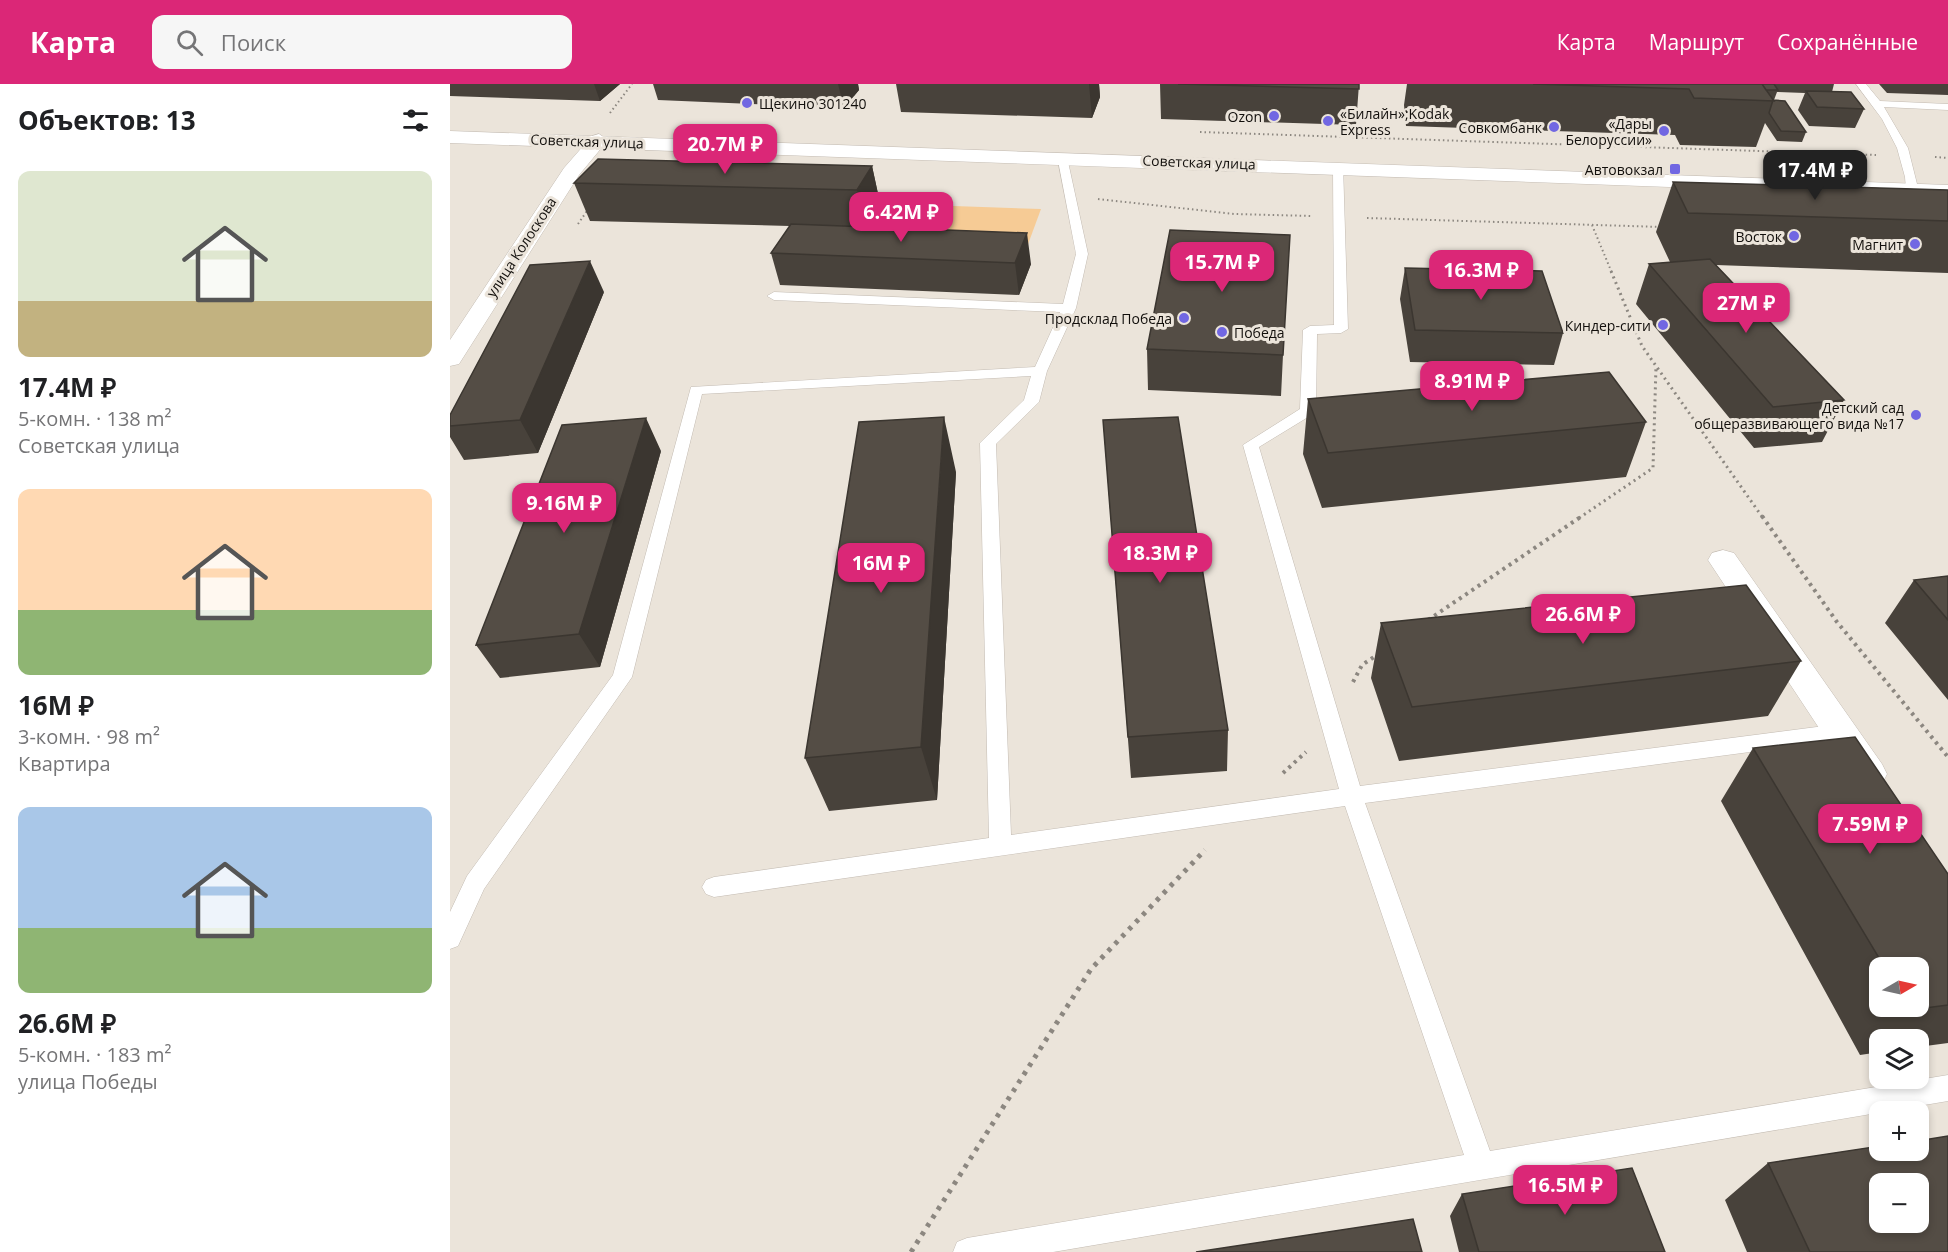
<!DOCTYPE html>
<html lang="ru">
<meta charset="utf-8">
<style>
:root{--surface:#fff;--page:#f6f6f6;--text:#202124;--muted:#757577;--accent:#db2777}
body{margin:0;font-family:"Open Sans",sans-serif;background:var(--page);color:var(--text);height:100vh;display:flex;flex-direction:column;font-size:22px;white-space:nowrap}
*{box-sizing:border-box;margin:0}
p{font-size:20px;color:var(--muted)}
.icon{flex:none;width:33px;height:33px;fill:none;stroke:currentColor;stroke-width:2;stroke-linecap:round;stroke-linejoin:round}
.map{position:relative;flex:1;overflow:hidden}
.side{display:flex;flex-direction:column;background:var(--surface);width:450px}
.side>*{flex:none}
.needle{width:39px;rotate:81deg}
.fabs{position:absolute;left:1419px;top:873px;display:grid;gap:12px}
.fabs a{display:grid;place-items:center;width:60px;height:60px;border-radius:12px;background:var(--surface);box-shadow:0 3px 9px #0003;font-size:30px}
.price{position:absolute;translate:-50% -51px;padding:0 14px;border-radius:12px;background:var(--accent);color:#fff;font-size:20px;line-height:39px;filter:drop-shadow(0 2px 3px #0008)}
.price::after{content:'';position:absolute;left:50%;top:36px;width:18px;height:14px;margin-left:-9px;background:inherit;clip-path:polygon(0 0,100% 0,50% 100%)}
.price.current{background:#222;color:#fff}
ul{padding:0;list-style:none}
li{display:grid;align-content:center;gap:12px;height:318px;padding:0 18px}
li span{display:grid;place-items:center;height:186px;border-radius:12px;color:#555}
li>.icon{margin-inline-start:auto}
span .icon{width:108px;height:108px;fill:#fffc;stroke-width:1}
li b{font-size:26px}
h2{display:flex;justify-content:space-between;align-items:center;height:72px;padding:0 18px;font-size:26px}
header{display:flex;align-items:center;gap:36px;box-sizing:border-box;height:84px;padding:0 30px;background:var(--accent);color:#fff}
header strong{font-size:28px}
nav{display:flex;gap:33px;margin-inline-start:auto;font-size:21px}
.search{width:420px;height:54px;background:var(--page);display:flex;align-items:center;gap:15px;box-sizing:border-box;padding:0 21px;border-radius:12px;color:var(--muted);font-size:22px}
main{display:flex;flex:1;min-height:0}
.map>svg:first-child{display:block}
.green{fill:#f6cb95}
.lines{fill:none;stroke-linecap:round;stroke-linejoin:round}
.lane-casing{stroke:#c3bbb2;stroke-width:1}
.street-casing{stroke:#c3bbb2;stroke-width:1}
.primary-casing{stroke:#c3bbb2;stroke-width:1}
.path-far3{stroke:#8c8780;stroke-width:2;stroke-dasharray:1.5 3;stroke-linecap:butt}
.path-far2{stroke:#8c8780;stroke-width:3;stroke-dasharray:2 4;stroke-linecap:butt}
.path-far1{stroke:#8c8780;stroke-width:4;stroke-dasharray:3 4.5;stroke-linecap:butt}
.path{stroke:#8c8780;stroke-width:5;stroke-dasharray:4 6;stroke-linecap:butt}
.lane{fill:#fff;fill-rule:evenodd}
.street{fill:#fff;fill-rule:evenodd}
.primary{fill:#fff;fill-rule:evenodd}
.wall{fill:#48423b;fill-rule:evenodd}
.shaded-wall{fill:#3b3630}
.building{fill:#544d45;stroke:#3b3630;stroke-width:1.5;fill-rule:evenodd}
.poi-dot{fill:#7167e2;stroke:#ebe4da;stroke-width:2}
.labels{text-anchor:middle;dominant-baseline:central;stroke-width:6;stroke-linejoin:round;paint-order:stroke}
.far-poi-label{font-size:14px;fill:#120f0c;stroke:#ebe4da;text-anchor:end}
.far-street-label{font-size:14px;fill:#120f0c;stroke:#ebe4da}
</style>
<header>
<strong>Карта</strong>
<div class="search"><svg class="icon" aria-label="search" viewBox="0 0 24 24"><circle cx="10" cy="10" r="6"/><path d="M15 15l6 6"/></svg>Поиск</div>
<nav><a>Карта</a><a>Маршрут</a><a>Сохранённые</a></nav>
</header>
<main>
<section class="side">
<h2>Объектов: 13<svg class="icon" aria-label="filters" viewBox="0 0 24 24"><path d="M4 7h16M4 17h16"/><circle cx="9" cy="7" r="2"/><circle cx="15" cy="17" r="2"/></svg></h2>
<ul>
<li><span style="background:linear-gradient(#dfe7d0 70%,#c2b280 0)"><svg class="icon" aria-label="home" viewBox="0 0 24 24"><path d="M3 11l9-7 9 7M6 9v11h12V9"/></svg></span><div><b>17.4M ₽</b><p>5-комн. · 138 m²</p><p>Советская улица</p></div></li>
<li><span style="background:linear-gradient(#ffd9b3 65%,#8fb573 0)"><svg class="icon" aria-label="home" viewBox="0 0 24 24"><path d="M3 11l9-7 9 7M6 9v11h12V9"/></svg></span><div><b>16M ₽</b><p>3-комн. · 98 m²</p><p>Квартира</p></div></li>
<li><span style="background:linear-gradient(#a9c7e8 65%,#8fb573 0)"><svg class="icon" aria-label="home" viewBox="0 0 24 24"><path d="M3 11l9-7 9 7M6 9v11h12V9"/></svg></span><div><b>26.6M ₽</b><p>5-комн. · 183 m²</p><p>улица Победы</p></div></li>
</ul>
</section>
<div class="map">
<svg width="1498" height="1168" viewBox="0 0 1498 1168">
<rect width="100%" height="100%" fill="#ebe4da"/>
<!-- green -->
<path class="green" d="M 475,121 L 591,125 L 577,163 L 455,159 Z"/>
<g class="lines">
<!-- lane casing -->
<g class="lane-casing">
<path id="lane" d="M 1406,0 L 1416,0 L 1430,17 L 1498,20 L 1498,26 L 1434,23 L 1458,64 L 1468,104 L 1498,138 L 1498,150 L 1494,149 L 1456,105 L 1455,93 L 1447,64 L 1432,35 Z
M 607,71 L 617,73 L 638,170 L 626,224 L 597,287 L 589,318 L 546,360 L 561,751 L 889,705 L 793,361 L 850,325 L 853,246 L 860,242 L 884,241 L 883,83 L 893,81 L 898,245 L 891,249 L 867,250 L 866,327 L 863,330 L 809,363 L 910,702 L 1390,640 L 1397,642 L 1400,648 L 1397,654 L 1390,656 L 915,719 L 1040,1067 L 1498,991 L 1498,1017 L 603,1168 L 503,1168 L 507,1158 L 517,1154 L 1014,1071 L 895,722 L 264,813 L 256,810 L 252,803 L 256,796 L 264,793 L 539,754 L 530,359 L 574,316 L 581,292 L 252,310 L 182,593 L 34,805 L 8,862 L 0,865 L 0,828 L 17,792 L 163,591 L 241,303 L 585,283 L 610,228 L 324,216 L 317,212 L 324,208 L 613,220 L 626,170 Z"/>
</g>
<!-- street casing -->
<g class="street-casing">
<path id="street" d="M 149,50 L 158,56 L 129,91 L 9,280 L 0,282 L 0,256 L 114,84 L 142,52 Z
M 1273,466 L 1284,469 L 1432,680 L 1437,690 L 1432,700 L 1419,705 L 1406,700 L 1258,476 L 1262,469 Z"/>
</g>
<!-- primary casing -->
<g class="primary-casing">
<path id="primary" d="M 0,47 L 1498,101 L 1498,113 L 0,59 Z"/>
</g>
<!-- path-far3 -->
<path class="path-far3" d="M 160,29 L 182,0
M 750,48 L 1426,71
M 1485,73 L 1498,74
M 648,115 L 784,130 L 862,132
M 917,134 L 1212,143
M 128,140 L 139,124
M 1142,141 L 1162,189"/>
<!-- path-far2 -->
<path class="path-far2" d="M 1161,187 L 1192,262 L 1313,434
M 1129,434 L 1203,384 L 1206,282"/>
<!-- path-far1 -->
<path class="path-far1" d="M 1312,432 L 1387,538 L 1498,673
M 978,536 L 1132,432
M 903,598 L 912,581 L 927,571
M 833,689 L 856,668"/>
<!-- path -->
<path class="path" d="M 461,1168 L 641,885 L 755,766"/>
<!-- lane -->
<use href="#lane" class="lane"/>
<!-- street -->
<use href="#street" class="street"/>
<!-- primary -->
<use href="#primary" class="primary"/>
</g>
<!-- wall -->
<path class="wall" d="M 0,0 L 170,0 L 150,17 L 0,12 Z
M 203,0 L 408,0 L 409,6 L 394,24 L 208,16 Z
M 446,0 L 649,0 L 650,13 L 642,34 L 451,28 Z
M 710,0 L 909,0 L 906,41 L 711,35 Z
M 957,0 L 1384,0 L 1382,8 L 1414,25 L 1405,44 L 1359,42 L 1348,26 L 1355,9 L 1327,8 L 1324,16 L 1356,48 L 1352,58 L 1327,57 L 1315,39 L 1306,63 L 1230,61 L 1225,51 L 956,42 L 954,21 Z
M 1429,0 L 1498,0 L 1498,11 L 1437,9 Z
M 422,82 L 430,119 L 417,143 L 581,180 L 569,211 L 330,201 L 321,169 L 340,142 L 140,137 L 124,99 Z
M 1223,98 L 1498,106 L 1498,189 L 1266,181 L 1394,316 L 1372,358 L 1304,364 L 1186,220 L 1199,180 L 1220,178 L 1206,148 Z
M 955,184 L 1113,249 L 1104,281 L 960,278 L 950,215 Z
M 154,208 L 88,369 L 14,376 L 0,353 L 0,331 Z
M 697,265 L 833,271 L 831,312 L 698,306 Z
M 858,315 L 1196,338 L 1176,393 L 872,424 L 853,370 Z
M 653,336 L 778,646 L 777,687 L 681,694 Z
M 211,367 L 150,583 L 50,594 L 26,561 Z
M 506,388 L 487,716 L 379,727 L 355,674 Z
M 1498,492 L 1498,616 L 1435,539 L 1464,496 Z
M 931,539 L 1351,577 L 1318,632 L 949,677 L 921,594 Z
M 1303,664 L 1498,790 L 1498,959 L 1468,963 L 1468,956 L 1430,956 L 1430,968 L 1410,971 L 1271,717 ZM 1430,884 L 1468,884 L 1468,922 L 1430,922 Z
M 1318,1079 L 1498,1168 L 1297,1168 L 1275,1116 Z
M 1012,1110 L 1215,1168 L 1009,1168 L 1000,1132 Z"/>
<!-- shaded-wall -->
<path class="shaded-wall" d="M 144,0 L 170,0 L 150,17 Z
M 388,0 L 408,0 L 409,6 L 394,24 Z
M 639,0 L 649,0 L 650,13 L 642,34 Z
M 422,82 L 430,119 L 416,145 L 407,106 Z
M 577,149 L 581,180 L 569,211 L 565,179 Z
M 140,177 L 154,208 L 88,369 L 70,336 Z
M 494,333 L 506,388 L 487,716 L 471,663 Z
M 196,334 L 211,367 L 150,583 L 129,550 Z"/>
<!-- building -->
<path class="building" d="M 728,0 L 909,0 L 909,5 Z
M 1083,0 L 1312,0 L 1324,17 L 1244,14 L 1239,5 Z
M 1312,0 L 1324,0 L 1328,6 L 1316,6 Z
M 1356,7 L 1401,8 L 1414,25 L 1367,23 Z
M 1323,16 L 1335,17 L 1356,48 L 1331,47 L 1319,29 Z
M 148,75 L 422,82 L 407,106 L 124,99 Z
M 1223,98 L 1498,106 L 1498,137 L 1238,129 Z
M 341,140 L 577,149 L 565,179 L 321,169 Z
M 720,146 L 840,151 L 833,271 L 697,265 Z
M 1260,175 L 1394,316 L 1323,323 L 1199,180 Z
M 140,177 L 70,336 L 0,342 L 0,331 L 80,181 Z
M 955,184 L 1092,187 L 1113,249 L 965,246 Z
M 1159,288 L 1196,338 L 878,369 L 858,315 Z
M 494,333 L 471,663 L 355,674 L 409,338 Z
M 728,333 L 778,646 L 678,653 L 653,336 Z
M 196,334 L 129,550 L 26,561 L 112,341 Z
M 1498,492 L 1498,536 L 1464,496 Z
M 1296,501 L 1351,577 L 962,623 L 931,539 Z
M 1405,653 L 1498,790 L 1498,921 L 1460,926 L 1458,922 L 1468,922 L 1468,884 L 1435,884 L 1303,664 Z
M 1498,1052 L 1498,1168 L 1360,1168 L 1318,1079 L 1430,1062 L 1430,1066 L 1468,1066 L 1468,1057 ZM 1430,1100 L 1468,1100 L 1468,1138 L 1430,1138 Z
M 1182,1084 L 1215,1168 L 1029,1168 L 1012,1110 Z
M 963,1135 L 972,1168 L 746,1168 Z"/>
<!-- markers -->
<g class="poi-dot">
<circle cx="297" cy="19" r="6"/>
<circle cx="824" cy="32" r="6"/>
<circle cx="878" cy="37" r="6"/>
<circle cx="1104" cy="43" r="6"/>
<circle cx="1214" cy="47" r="6"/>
<rect x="1219" y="79" width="12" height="12" rx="3"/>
<circle cx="1344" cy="152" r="6"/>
<circle cx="1465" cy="160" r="6"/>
<circle cx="734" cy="234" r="6"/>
<circle cx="1213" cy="241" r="6"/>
<circle cx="772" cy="248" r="6"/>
<circle cx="1466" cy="331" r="6"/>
</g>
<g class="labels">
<!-- far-poi labels -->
<g class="far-poi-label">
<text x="309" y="19" text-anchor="start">Щекино 301240</text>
<text x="890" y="29" text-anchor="start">«Билайн»;Kodak<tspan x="890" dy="16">Express</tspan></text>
<text x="812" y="32">Ozon</text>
<text x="1202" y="39">«Дары<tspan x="1202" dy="16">Белоруссии»</tspan></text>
<text x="1092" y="43">Совкомбанк</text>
<text x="1213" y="85">Автовокзал</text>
<text x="1332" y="152">Восток</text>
<text x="1453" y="160">Магнит</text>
<text x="722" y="234">Продсклад Победа</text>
<text x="1201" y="241">Киндер-сити</text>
<text x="784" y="248" text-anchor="start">Победа</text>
<text x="1454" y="323">Детский сад<tspan x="1454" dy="16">общеразвивающего вида №17</tspan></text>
</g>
<!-- far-street labels -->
<g class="far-street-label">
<text transform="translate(137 57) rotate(2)">Советская улица</text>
<text transform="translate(749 78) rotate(2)">Советская улица</text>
<text transform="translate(71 163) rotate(-57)">улица Колоскова</text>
</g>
</g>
</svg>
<div class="fabs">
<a><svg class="needle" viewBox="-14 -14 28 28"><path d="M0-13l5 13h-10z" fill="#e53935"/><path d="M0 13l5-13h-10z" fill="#757577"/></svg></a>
<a><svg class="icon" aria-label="layers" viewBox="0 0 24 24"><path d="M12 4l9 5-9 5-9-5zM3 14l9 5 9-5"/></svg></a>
<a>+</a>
<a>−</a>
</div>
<b class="price" style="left:275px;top:91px">20.7M ₽</b>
<b class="price current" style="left:1365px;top:117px">17.4M ₽</b>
<b class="price" style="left:451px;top:159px">6.42M ₽</b>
<b class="price" style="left:772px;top:209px">15.7M ₽</b>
<b class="price" style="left:1031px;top:217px">16.3M ₽</b>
<b class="price" style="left:1296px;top:250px">27M ₽</b>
<b class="price" style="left:1022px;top:328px">8.91M ₽</b>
<b class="price" style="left:114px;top:450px">9.16M ₽</b>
<b class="price" style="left:710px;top:500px">18.3M ₽</b>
<b class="price" style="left:431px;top:510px">16M ₽</b>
<b class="price" style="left:1133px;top:561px">26.6M ₽</b>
<b class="price" style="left:1420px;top:771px">7.59M ₽</b>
<b class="price" style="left:1115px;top:1132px">16.5M ₽</b>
</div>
</main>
